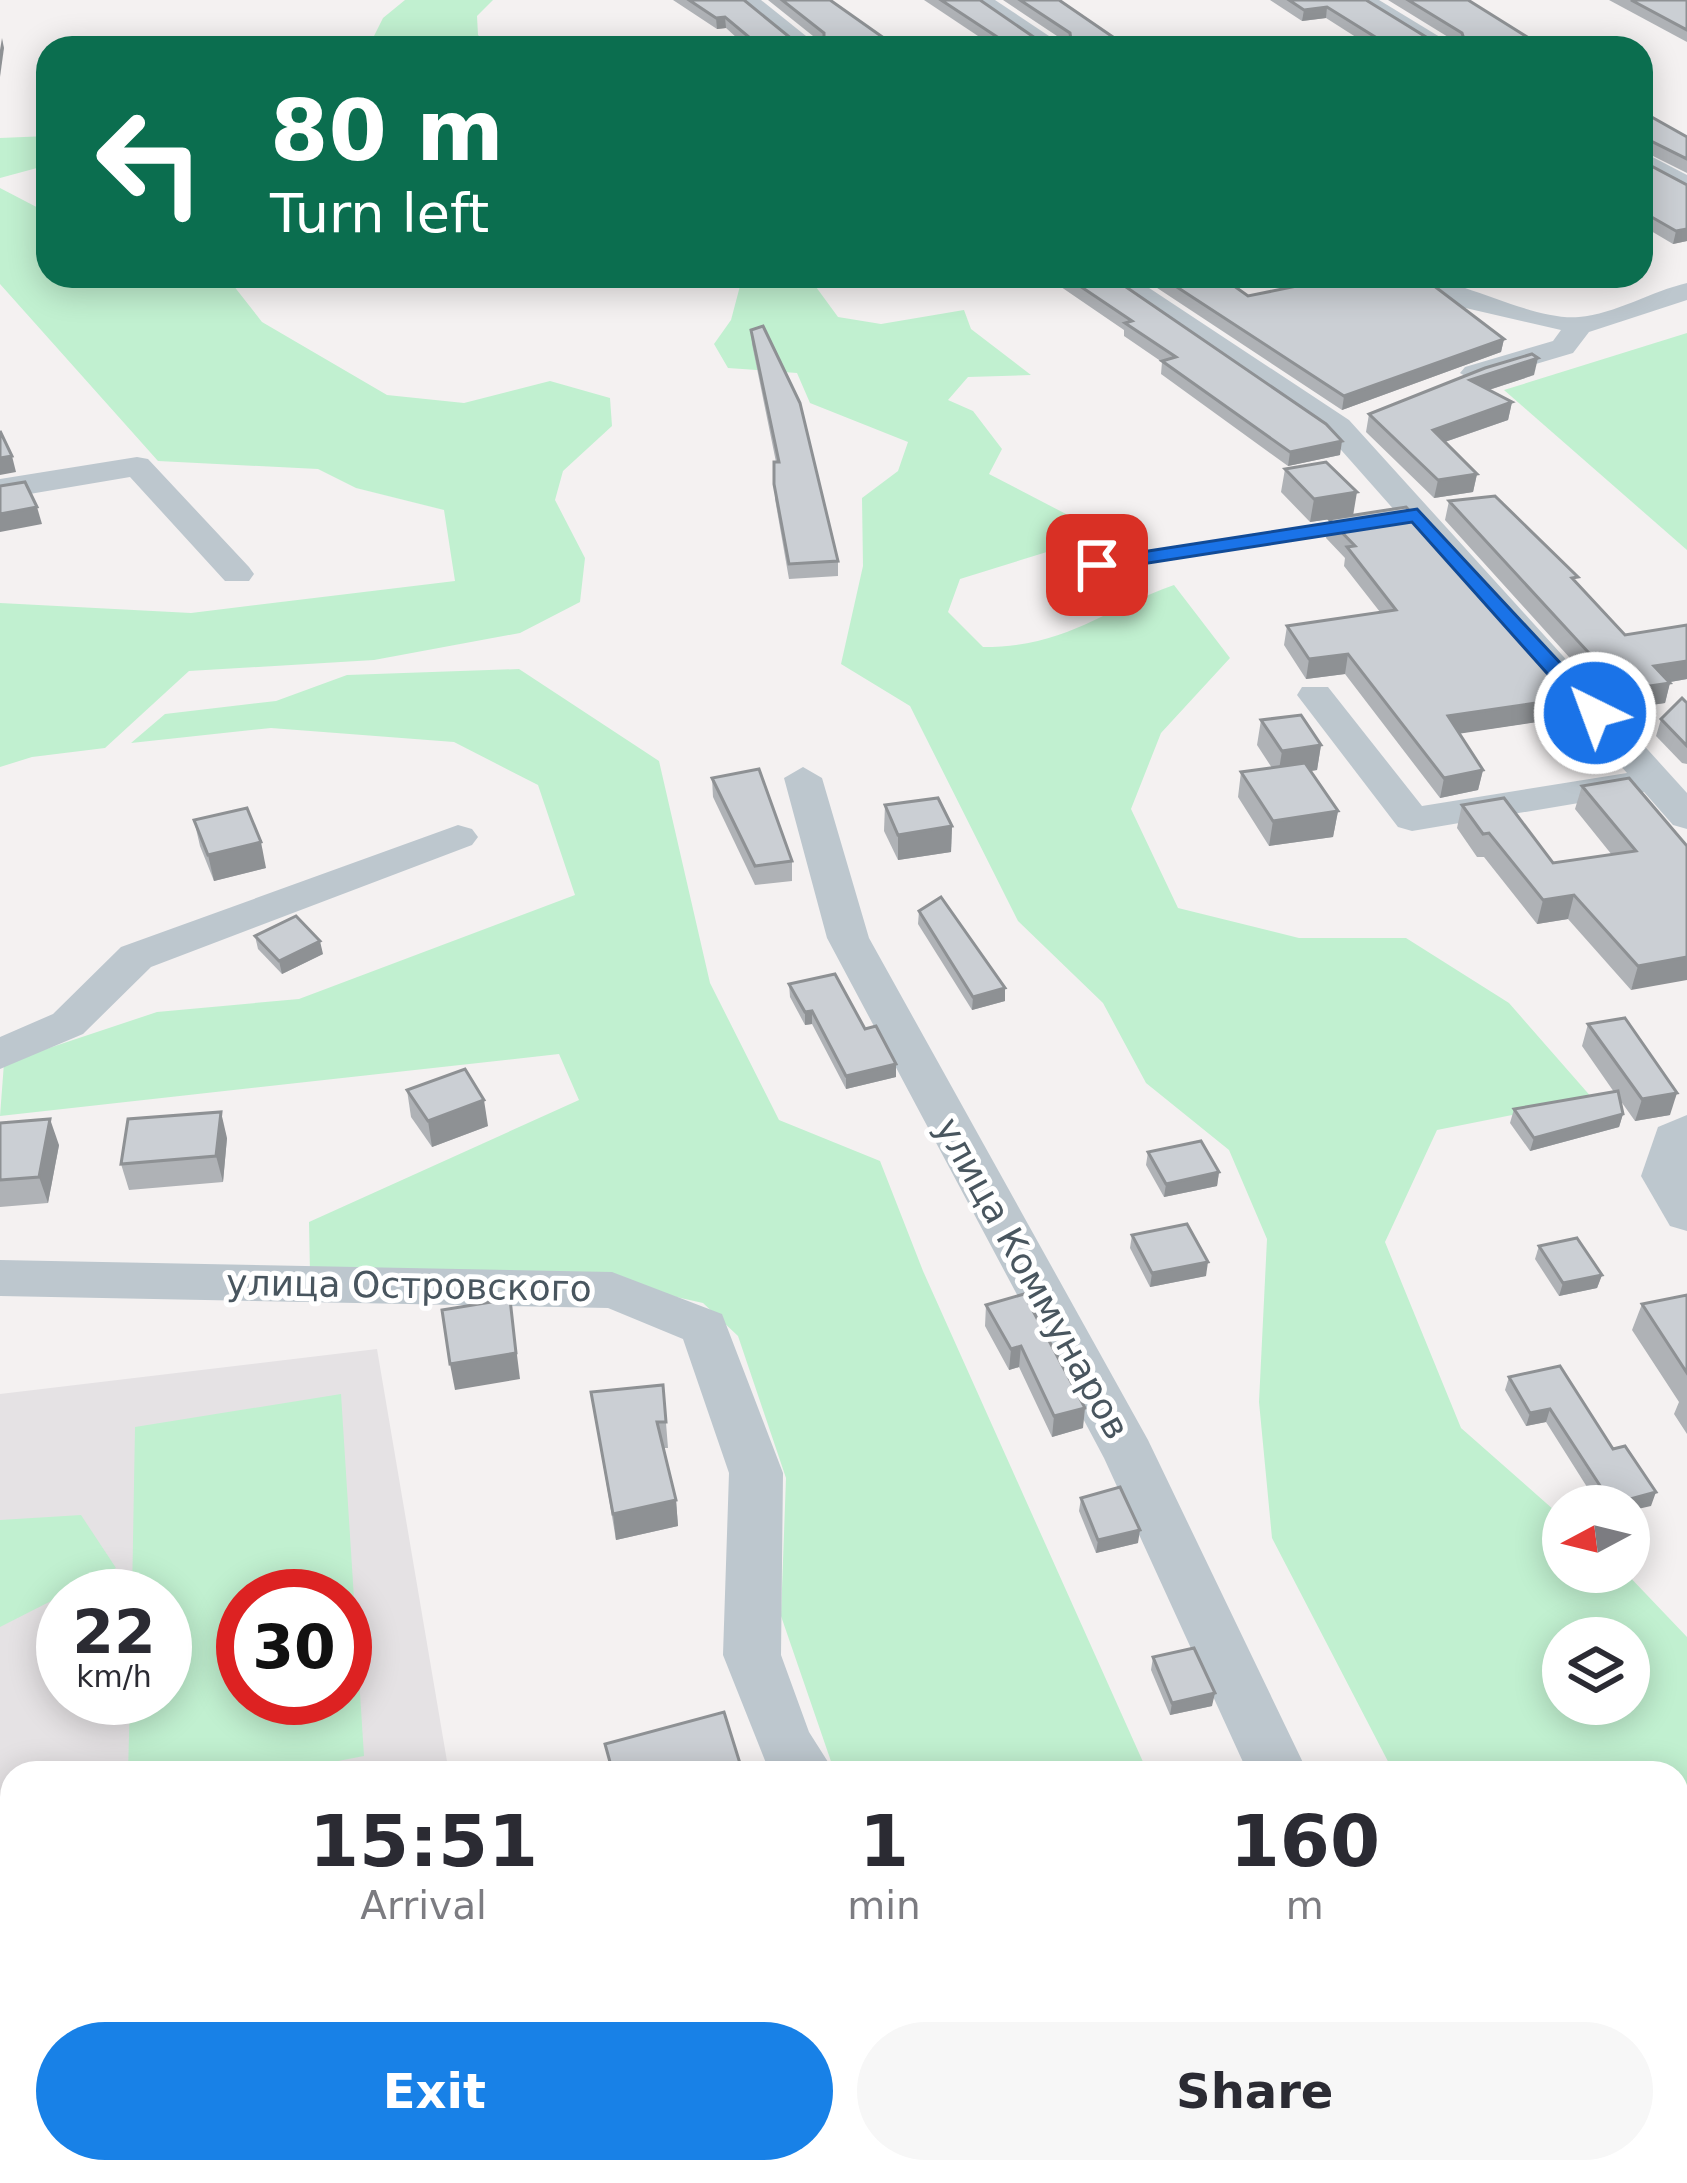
<!DOCTYPE html>
<html lang="en">
<head>
<meta charset="utf-8">
<style>
  :root { --surface:#fff; --page:#f7f7f7; --text:#2b2b33; --muted:#7c7c81; --accent:#1881e7 }
  body { margin:0; font-family:"DejaVu Sans",sans-serif; background:var(--page); color:var(--text); height:100vh; display:flex; flex-direction:column; font-size:45px; white-space:nowrap }
  * { box-sizing:border-box; margin:0 }
  p { font-size:39px; color:var(--muted) }
  .icon { flex:none; width:66px; height:66px; fill:none; stroke:currentColor; stroke-width:2; stroke-linecap:round; stroke-linejoin:round }
  .map { position:relative; flex:1; overflow:hidden }
  .drawer { position:absolute; left:0px; top:1761px; width:1689px; height:423px; display:flex; flex-direction:column; background:var(--surface); border-radius:36px 36px 0 0; box-shadow:0 6px 30px #0003 }
  .drawer>* { flex:none }
  .hud { position:absolute; left:36px; top:36px; width:1617px; height:252px; border-radius:36px; box-shadow:0 6px 30px #0003; background:#0b6e4f; color:#fff; overflow:hidden }
  .needle { width:78px; rotate:263deg }
  .tools { position:absolute; left:1542px; top:1485px; display:grid; gap:24px }
  .tools a { display:grid; place-items:center; width:108px; height:108px; border-radius:50%; background:var(--surface); box-shadow:0 6px 30px #0003; font-size:60px }
  .speed { position:absolute; left:36px; top:1569px; display:flex; gap:24px; font-size:60px; font-weight:700; text-align:center }
  .speed>* { display:grid; place-content:center; width:156px; height:156px; border-radius:50%; background:var(--surface); box-shadow:0 6px 30px #0003; line-height:1 }
  .speed small { font-size:30px; font-weight:400 }
  .speed .limit { border:18px solid #d22; background:#fff; color:#111 }
  .pin { position:absolute; display:grid; place-items:center; width:102px; height:102px; color:#fff; margin:-51px; border-radius:24px; box-shadow:0 6px 18px #0006 }
  .me { position:absolute; width:132px; margin:-66px; rotate:318deg; stroke-linejoin:round; filter:drop-shadow(0 0 9px #0008) }
  .turn { display:flex; align-items:center; gap:42px; height:252px; padding:0 36px; font-size:54px }
  .turn .icon { width:156px; height:156px; stroke-width:2.5 }
  .turn b { display:block; font-size:84px; line-height:102px }
  .eta { display:flex; justify-content:space-evenly; align-items:center; height:204px; text-align:center }
  .eta b { font-size:72px; font-weight:800; line-height:84px }
  .cta { display:flex; gap:24px; margin-top:auto; padding:24px 36px }
  .cta a { flex:1; height:138px; border-radius:72px; background:var(--accent); color:#fff; font-size:48px; font-weight:800; line-height:138px; text-align:center }
  .cta a+a { background:var(--page); color:var(--text) }
  .map>svg:first-child { display:block }
</style>
</head>
<body>
<div class="map">
<svg width="1687" height="2183" viewBox="0 0 1687 2183">
  <rect width="100%" height="100%" fill="#f4f1f1"/>
  <path fill="#e5e2e4" fill-rule="evenodd" d="M377,1349L449,1773H12V2172H511L513,2183H0V1394ZM63,1596H165V1698H63ZM243,1596H345V1698H243Z"/>
  <g fill="#c1f0d0" fill-rule="evenodd">
    <path d="M405,0H493L477,16L478,35L491,48H368L383,18Z"/>
    <path d="M48,136V165L0,178V138Z"/>
    <path d="M0,188L48,213V276H226L262,322L387,395L464,403L550,381L610,398L612,426L563,471L555,500L585,558L580,602L520,633L374,660L189,671L105,748L32,757L0,767V603L191,613L455,581L444,510L356,488L318,469L158,461L0,284Z"/>
    <path d="M734,276H808L838,317L881,324L964,310L971,329L1031,375L968,377L948,400L973,411L1002,449L989,474L1141,553L1050,551L960,579L948,612L983,647C1067,647 1100,611 1174,585L1230,658L1161,733L1131,809L1178,908L1299,938H1406L1509,1003L1593,1099L1437,1130L1385,1242L1461,1428L1563,1518V1572H1625L1687,1637V1918L1677,1920V1773H1394L1272,1538L1259,1402L1267,1239L1229,1150L1146,1083L1103,1003L1018,921L910,706L841,664L863,566L862,498L898,471L908,442L810,403L797,373L728,368L714,344L731,320L740,286ZM1563,1638H1629V1704H1563Z"/>
    <path d="M1687,333V550L1504,390Z"/>
    <path d="M519,669L659,761L710,983L779,1120L880,1161L923,1271L1148,1773H835L781,1616L786,1478L738,1336L703,1303L578,1275L310,1273L309,1222L579,1100L559,1054L0,1116L4,1063L157,1012L299,999L575,895L538,785L454,742L271,728L131,743L165,714L276,701L347,675Z"/>
    <path d="M341,1394L364,1756L276,1773H128L130,1698H165V1596H132L135,1427ZM345,1596V1698H243V1596Z"/>
    <path d="M81,1515L116,1568L0,1627V1520Z"/>
    <path d="M996,2172H1233L1239,2183H1000Z"/>
  </g>
  <g fill="none" stroke-linecap="round" stroke-linejoin="round">
    <path fill="#bdc7ce" fill-rule="evenodd" d="M1351,520L1359,525L1356,528L1059,576L1051,571L1059,566Z"/>
    <g fill="#bdc7ce" fill-rule="evenodd">
      <path d="M736,0H761L821,48H796Z"/>
      <path d="M969,0H995L1067,48H1040Z"/>
      <path d="M1352,0H1379L1458,48H1431Z"/>
      <path d="M1641,151L1687,175V194L1641,170Z"/>
      <path d="M1098,276H1131L1349,420L1687,793V829L1673,825L1644,792L1412,831L1398,827L1297,695L1302,687H1328L1422,806L1627,773L1327,434Z"/>
      <path d="M1407,276C1458,276 1530,321 1579,317C1615,314 1652,291 1687,283V300L1589,332L1573,353L1475,382L1460,373L1465,367L1553,341L1561,330L1444,303Z"/>
      <path d="M137,457L148,459L249,567L254,574L249,581H225L130,477L0,499V479Z"/>
      <path d="M803,767L822,778L869,938L1148,1440L1308,1773H1248L1104,1458L827,938L784,778Z"/>
      <path d="M458,825L472,829L478,837L472,845L151,967L83,1034L0,1069V1037L53,1014L121,947Z"/>
      <path d="M1687,1115V1231L1670,1226L1641,1176L1658,1127Z"/>
      <path d="M0,1260L612,1272L722,1314L783,1473L781,1655L809,1732L835,1773H770L723,1655L729,1473L683,1339L608,1308L0,1296Z"/>
      <path d="M940,2172H1008L1012,2183H944Z"/>
      <path d="M1432,2172H1501L1505,2183H1437Z"/>
      <path d="M1546,2172H1615L1619,2183H1551Z"/>
    </g>
  </g>
  <g fill="#afb2b6">
    <path d="M673,0H744L793,40H818L768,0H830L898,48H748L726,28L717,29Z"/>
    <path d="M924,0H980L1038,40H1063L1003,0H1059L1129,48H996Z"/>
    <path d="M1270,0H1366L1431,40H1453L1388,0H1468L1545,48H1373L1326,18L1302,21Z"/>
    <path d="M1609,0H1687V42Z"/>
    <path d="M1641,111L1687,137V173L1641,150L1642,161L1687,185V241L1673,244L1641,225Z"/>
    <path d="M1045,276H1110L1340,455L1288,466L1161,374L1162,362L1124,336V330Z"/>
    <path d="M1139,276H1220L1248,296L1504,339L1501,352L1342,410Z"/>
    <path d="M1437,276H1507L1505,282L1478,288Z"/>
    <path d="M751,330L838,561V576L789,579L775,499L774,462H776L752,344Z"/>
    <path d="M1534,375L1489,390L1512,402L1508,420L1445,442L1477,474L1473,492L1434,498L1366,432L1369,414Z"/>
    <path d="M1285,469L1353,515L1571,717L1460,733L1483,770L1478,790L1440,798L1345,674L1306,679L1284,645L1287,626L1380,612L1344,566L1345,558L1326,538L1329,519L1310,522L1281,492Z"/>
    <path d="M1449,501L1576,583L1625,635L1687,625V679L1670,682L1665,703L1617,710L1445,520Z"/>
    <path d="M1687,703V764L1682,763L1656,736L1661,719Z"/>
    <path d="M1261,720L1321,745L1317,770L1310,771L1338,811L1333,837L1269,846L1238,797L1241,772L1272,768L1257,745Z"/>
    <path d="M712,778L792,861V881L755,885L713,797Z"/>
    <path d="M1582,786L1687,846L1631,990L1568,919L1537,924L1484,857H1477L1457,828L1462,805L1553,863L1612,855L1575,809Z"/>
    <path d="M885,805L952,826L951,852L898,860L884,831Z"/>
    <path d="M194,820L266,868L214,881L200,846Z"/>
    <path d="M919,911L1005,988V1001L972,1010L918,924Z"/>
    <path d="M255,936L323,954L282,974L258,949Z"/>
    <path d="M789,984L865,1029L896,1077L846,1089L812,1024L805,1025L790,997Z"/>
    <path d="M1588,1024L1670,1115L1635,1121L1620,1100L1623,1114L1619,1127L1530,1151L1510,1123L1514,1109L1614,1092L1582,1046Z"/>
    <path d="M407,1090L488,1126L432,1147L411,1117Z"/>
    <path d="M0,1123L59,1145L48,1203L0,1207Z"/>
    <path d="M227,1138L223,1182L129,1190L121,1164Z"/>
    <path d="M1148,1152L1219,1172L1217,1186L1164,1197L1146,1165Z"/>
    <path d="M1132,1235L1206,1276L1150,1287L1130,1248Z"/>
    <path d="M1539,1246L1602,1275L1597,1288L1559,1296L1535,1259Z"/>
    <path d="M1024,1294L1083,1428L1052,1437L1019,1367L1009,1370L985,1326L986,1305Z"/>
    <path d="M1687,1295V1434L1674,1414L1679,1402L1632,1330L1642,1304Z"/>
    <path d="M1509,1377L1613,1449L1651,1506H1599L1546,1422L1526,1426L1505,1390Z"/>
    <path d="M663,1385L668,1448H663L676,1500L678,1526L616,1540L591,1392Z"/>
    <path d="M1081,1498L1138,1543L1096,1553L1079,1511Z"/>
    <path d="M1153,1657L1212,1706L1170,1715L1151,1670Z"/>
  </g>
  <g fill="#8e9194">
    <path d="M1327,7L1326,18L1302,21L1304,10Z"/>
    <path d="M725,17L726,28L717,29L716,18Z"/>
    <path d="M2,38L4,48L0,77V50Z"/>
    <path d="M1687,229V241L1673,244L1676,231Z"/>
    <path d="M1481,276H1507L1505,282L1478,288Z"/>
    <path d="M1504,339L1501,352L1342,410L1344,396Z"/>
    <path d="M1538,358L1534,375L1467,397L1470,380Z"/>
    <path d="M1512,402L1508,420L1430,447L1433,430Z"/>
    <path d="M1342,441L1340,455L1288,466L1290,452Z"/>
    <path d="M12,456L16,472L0,475V458Z"/>
    <path d="M1477,474L1473,492L1434,498L1438,480Z"/>
    <path d="M1357,492L1353,516L1310,522L1314,499Z"/>
    <path d="M37,507L42,524L0,532V514Z"/>
    <path d="M1348,654L1345,674L1306,679L1309,659Z"/>
    <path d="M1687,661V679L1648,686L1654,666Z"/>
    <path d="M1670,683L1665,703L1617,710L1623,690Z"/>
    <path d="M1576,697L1571,717L1444,736L1448,716Z"/>
    <path d="M1321,745L1317,770L1278,776L1282,751Z"/>
    <path d="M1483,770L1478,790L1440,798L1444,778Z"/>
    <path d="M1338,811L1333,837L1269,846L1273,821Z"/>
    <path d="M952,826L951,852L898,860V835Z"/>
    <path d="M261,842L266,868L214,881L208,855Z"/>
    <path d="M1574,895L1568,919L1537,924L1543,900Z"/>
    <path d="M320,941L323,954L282,974L279,961Z"/>
    <path d="M1687,957V980L1631,990L1638,966Z"/>
    <path d="M1005,988V1001L972,1010L973,997Z"/>
    <path d="M812,1011V1024L805,1025V1012Z"/>
    <path d="M896,1064V1077L846,1089V1076Z"/>
    <path d="M1677,1093L1670,1115L1635,1121L1642,1099Z"/>
    <path d="M484,1100L488,1126L432,1147L428,1121Z"/>
    <path d="M221,1112L227,1138L223,1182L216,1156Z"/>
    <path d="M1623,1114L1619,1127L1530,1151L1534,1138Z"/>
    <path d="M50,1119L59,1145L48,1203L39,1177Z"/>
    <path d="M1219,1172L1217,1186L1164,1197L1166,1184Z"/>
    <path d="M1208,1262L1206,1276L1150,1287L1152,1273Z"/>
    <path d="M1602,1275L1597,1288L1559,1296L1563,1283Z"/>
    <path d="M510,1299L520,1379L455,1390L450,1364Z"/>
    <path d="M1021,1346L1019,1367L1009,1370L1011,1349Z"/>
    <path d="M1085,1408L1083,1428L1052,1437L1054,1416Z"/>
    <path d="M1550,1409L1546,1422L1526,1426L1530,1413Z"/>
    <path d="M1656,1492L1651,1506L1629,1511V1506H1611Z"/>
    <path d="M676,1500L678,1526L616,1540L613,1514Z"/>
    <path d="M1140,1530L1138,1543L1096,1553L1098,1540Z"/>
    <path d="M1215,1693L1212,1706L1170,1715L1172,1703Z"/>
    <path d="M488,2172H493L495,2183H489Z"/>
  </g>
  <g fill="#cbcfd4" stroke="#8e9194" stroke-width="3">
    <path d="M689,0H744L793,40H824V33L782,0H830L898,48H762L725,17L716,18Z"/>
    <path d="M941,0H980L1038,40H1071L1070,33L1020,0H1059L1129,48H1014Z"/>
    <path d="M1289,0H1366L1431,40L1464,39L1462,33L1408,0H1468L1545,48H1393L1327,7L1304,10Z"/>
    <path d="M1631,0H1687V30Z"/>
    <path d="M1641,111L1687,137V159L1641,136Z"/>
    <path d="M1641,145L1642,161L1687,185V229L1676,231L1641,211Z"/>
    <path d="M1065,276H1110L1326,424L1342,441L1290,452L1162,361L1176,357L1125,323L1132,321Z"/>
    <path d="M1160,276H1220L1248,296L1346,276H1421L1504,339L1344,396Z"/>
    <path d="M763,326L800,403L838,561L789,564L774,484V462H779L751,330Z"/>
    <path d="M1532,354L1538,358L1470,380L1512,402L1433,430L1477,474L1438,480L1369,414L1485,368Z"/>
    <path d="M0,431L12,456L0,458Z"/>
    <path d="M1326,462L1357,492L1314,499L1285,469Z"/>
    <path d="M25,482L37,507L0,514V486Z"/>
    <path d="M1495,496L1578,577L1572,578L1625,635L1687,625V661L1654,666L1670,683L1623,690L1449,501Z"/>
    <path d="M1406,507L1576,697L1448,716L1483,770L1444,778L1348,654L1309,659L1287,626L1396,610L1347,547L1355,546L1329,519Z"/>
    <path d="M1682,698L1687,703V746L1661,719Z"/>
    <path d="M1301,715L1321,745L1282,751L1261,720Z"/>
    <path d="M1305,763L1338,811L1273,821L1241,772Z"/>
    <path d="M759,769L792,861L755,866L712,778Z"/>
    <path d="M1629,778L1687,846V957L1638,966L1574,895L1543,900L1489,833L1483,834L1462,805L1504,798L1553,863L1636,851L1582,786Z"/>
    <path d="M938,798L952,826L898,835L885,805Z"/>
    <path d="M247,808L261,842L208,855L194,820Z"/>
    <path d="M941,897L1005,988L973,997L919,911Z"/>
    <path d="M296,916L320,941L279,961L255,936Z"/>
    <path d="M835,974L865,1029L876,1026L896,1064L846,1076L812,1011L805,1012L789,984Z"/>
    <path d="M1625,1018L1677,1093L1642,1099L1588,1024Z"/>
    <path d="M465,1069L484,1100L428,1121L407,1090Z"/>
    <path d="M1618,1091L1623,1114L1534,1138L1514,1109Z"/>
    <path d="M221,1112L216,1156L121,1164L128,1119Z"/>
    <path d="M50,1119L39,1177L0,1180V1123Z"/>
    <path d="M1201,1141L1219,1172L1166,1184L1148,1152Z"/>
    <path d="M1187,1224L1208,1262L1152,1273L1132,1235Z"/>
    <path d="M1577,1238L1602,1275L1563,1283L1539,1246Z"/>
    <path d="M1024,1294L1085,1408L1054,1416L1021,1346L1011,1349L986,1305Z"/>
    <path d="M1687,1295V1373L1642,1304Z"/>
    <path d="M510,1299L516,1353L450,1364L442,1310Z"/>
    <path d="M1560,1366L1613,1449L1625,1446L1656,1492L1612,1504L1550,1409L1530,1413L1509,1377Z"/>
    <path d="M663,1385L666,1422H657L676,1500L613,1514L591,1392Z"/>
    <path d="M1120,1487L1140,1530L1098,1540L1081,1498Z"/>
    <path d="M1194,1648L1215,1693L1172,1703L1153,1657Z"/>
    <path d="M724,1712L743,1773H613L605,1744Z"/>
    <path d="M12,2132V2172H488L489,2183H0V2134Z"/>
    <path d="M765,2172H882L884,2183H767Z"/>
  </g>
  <path fill="#1a73e8" stroke="#114b97" stroke-width="3" d="M1417,509L1603,709V718H1587L1412,522L1097,571L1087,565L1097,559Z"/>
  <g text-anchor="middle" stroke-width="10" stroke-linejoin="round" paint-order="stroke">
    <g font-size="36" fill="#49565f" stroke="#fff">
      <text transform="translate(1033 1278) rotate(61)" y="13">улица Коммунаров</text>
      <text transform="translate(409 1285) rotate(1)" y="13">улица Островского</text>
    </g>
  </g>
</svg>
<div class="tools">
<a><svg class="needle" viewBox="-14 -14 28 28"><path d="M0-13l5 13h-10z" fill="#e53935"/><path d="M0 13l5-13h-10z" fill="#7c7c81"/></svg></a>
<a><svg class="icon" aria-label="layers" viewBox="0 0 24 24"><path d="M12 4l9 5-9 5-9-5zM3 14l9 5 9-5"/></svg></a>
</div>
<div class="speed"><div>22<small>km/h</small></div><div class="limit">30</div></div>
<div class="pin" style="left:1097px;top:565px;background:#d93025"><svg class="icon" aria-label="arrive" viewBox="0 0 24 24"><path d="M6 21V4h12l-3 4 3 4H6"/></svg></div>
<svg class="me" style="left:1595px;top:713px" viewBox="-20 -20 40 40"><circle r="17" fill="#1a73e8" stroke="#fff" stroke-width="3"/><path d="M0-11L8 9 0 5-8 9z" fill="#fff"/></svg>
<div class="hud">
<div class="turn"><svg class="icon" aria-label="left" viewBox="0 0 24 24"><path d="M17 20v-9H6M10 6l-5 5 5 5"/></svg><div><b>80 m</b>Turn left</div></div>
</div>
<section class="drawer">
<div class="eta">
<div><b>15:51</b><p>Arrival</p></div>
<div><b>1</b><p>min</p></div>
<div><b>160</b><p>m</p></div>
</div>
<div class="cta"><a>Exit</a><a>Share</a></div>
</section>
</div>
</body>
</html>
